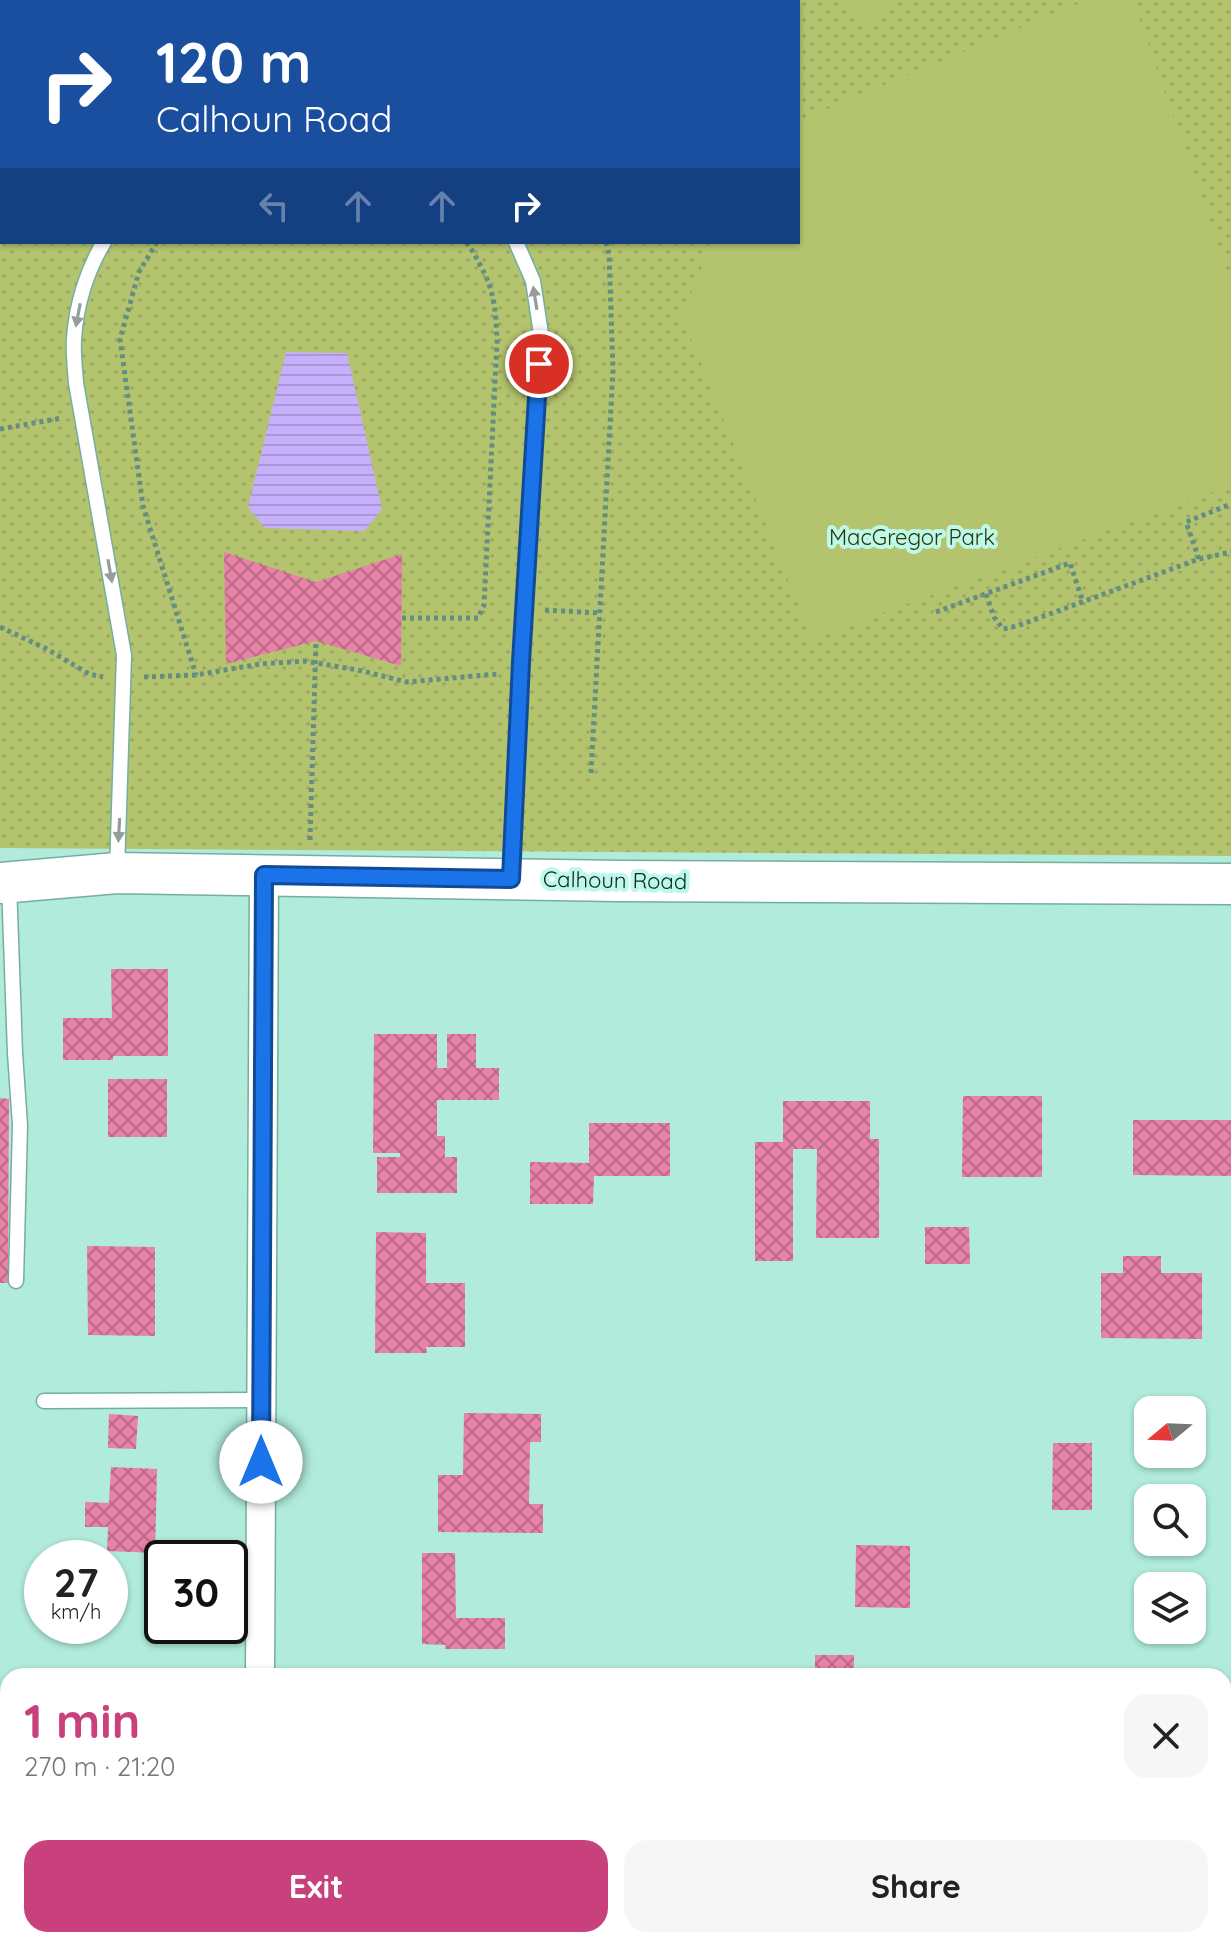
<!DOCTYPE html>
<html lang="en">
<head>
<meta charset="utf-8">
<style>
  :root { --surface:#fff; --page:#f6f6f6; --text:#222; --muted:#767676; --accent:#c9417c }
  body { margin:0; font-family:Quicksand,sans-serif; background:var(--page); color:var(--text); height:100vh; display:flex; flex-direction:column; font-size:30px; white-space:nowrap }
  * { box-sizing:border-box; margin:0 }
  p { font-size:26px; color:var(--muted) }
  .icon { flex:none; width:44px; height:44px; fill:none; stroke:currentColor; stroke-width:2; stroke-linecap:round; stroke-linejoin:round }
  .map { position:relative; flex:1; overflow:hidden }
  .drawer { position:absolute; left:0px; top:1668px; width:1232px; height:280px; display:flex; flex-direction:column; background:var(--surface); border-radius:24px 24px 0 0; box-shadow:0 2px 6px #0004 }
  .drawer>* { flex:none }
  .hud { position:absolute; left:0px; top:0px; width:800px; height:244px; box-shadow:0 2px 6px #0004; background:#1a4fa0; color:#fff; overflow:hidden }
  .needle { width:52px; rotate:251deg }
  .tools { position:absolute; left:1134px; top:1396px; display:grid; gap:16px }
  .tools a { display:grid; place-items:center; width:72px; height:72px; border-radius:16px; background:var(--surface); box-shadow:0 2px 6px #0004; font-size:40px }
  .speed { position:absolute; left:24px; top:1540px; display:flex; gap:16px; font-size:40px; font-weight:700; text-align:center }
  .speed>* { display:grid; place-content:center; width:104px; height:104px; border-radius:50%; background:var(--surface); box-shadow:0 2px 6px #0004; line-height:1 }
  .speed small { font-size:20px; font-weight:400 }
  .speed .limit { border:4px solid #111; border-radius:12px; background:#fff; color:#111 }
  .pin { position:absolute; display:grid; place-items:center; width:68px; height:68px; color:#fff; margin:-34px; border:4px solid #fff; border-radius:50%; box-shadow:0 2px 8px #0007 }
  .me { position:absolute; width:88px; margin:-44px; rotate:0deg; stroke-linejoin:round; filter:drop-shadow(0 0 6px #0008) }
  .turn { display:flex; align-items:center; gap:28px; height:168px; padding:0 24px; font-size:36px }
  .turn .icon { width:104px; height:104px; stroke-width:2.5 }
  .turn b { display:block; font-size:56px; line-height:68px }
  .lanes { display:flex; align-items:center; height:76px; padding:0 24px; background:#0003; justify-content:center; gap:40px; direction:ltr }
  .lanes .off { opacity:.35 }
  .round { display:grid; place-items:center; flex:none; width:84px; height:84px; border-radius:24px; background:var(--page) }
  .head { display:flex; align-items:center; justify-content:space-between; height:136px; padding:0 24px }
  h1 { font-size:48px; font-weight:700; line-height:60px; color:var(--accent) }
  .button { display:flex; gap:16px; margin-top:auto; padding:16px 24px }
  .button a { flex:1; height:92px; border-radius:24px; background:var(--accent); color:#fff; font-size:32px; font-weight:700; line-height:92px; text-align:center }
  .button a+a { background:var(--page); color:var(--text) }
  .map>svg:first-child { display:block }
</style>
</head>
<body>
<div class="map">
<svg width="1231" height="1948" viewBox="0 0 1231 1948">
  <defs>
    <pattern id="grass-dots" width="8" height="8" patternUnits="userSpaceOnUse" patternTransform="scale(2)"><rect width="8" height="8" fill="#b4c46e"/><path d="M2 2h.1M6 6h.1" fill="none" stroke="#9aa85f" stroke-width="1.8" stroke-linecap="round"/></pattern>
    <pattern id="water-rules" width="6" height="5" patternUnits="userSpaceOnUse" patternTransform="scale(2)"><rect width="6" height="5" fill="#c7b0fb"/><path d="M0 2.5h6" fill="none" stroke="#aa97d7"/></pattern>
    <pattern id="building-cross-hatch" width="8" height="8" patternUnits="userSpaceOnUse" patternTransform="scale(2)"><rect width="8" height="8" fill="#e982a7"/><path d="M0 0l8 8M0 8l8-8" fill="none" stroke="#bb6a88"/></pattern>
  </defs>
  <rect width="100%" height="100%" fill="#b0ebdc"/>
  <path fill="url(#grass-dots)" fill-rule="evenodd" d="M0,0H1231V856L0,848ZM2,2H798V242H2Z"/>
  <g fill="#b4c46e">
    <path d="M841,0H897L866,28Z"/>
    <path d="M1087,0H1133L1231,284V482L1213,492L812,639L682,316L712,242H798V121Z"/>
  </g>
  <path fill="url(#water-rules)" d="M286,352L347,353L382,509L364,531L265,528L248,507Z"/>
  <g fill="url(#building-cross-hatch)">
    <path d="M224,552L316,582L402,554L401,666L316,641L226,664Z"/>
    <path d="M111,969H168V1056H113V1060H63V1018H112Z"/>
    <path d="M374,1034H437V1068H447V1034H476V1068H499V1100H437V1136H445V1157H457V1193H377V1157H400V1153H373Z"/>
    <rect x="108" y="1079" width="59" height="58"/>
    <path d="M963,1096H1042V1177H962Z"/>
    <path d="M0,1098L9,1099L8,1283H0Z"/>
    <path d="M783,1101H870V1139H879V1238H816L817,1149H793V1261H755V1142H783Z"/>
    <path d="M1133,1120H1231V1176L1133,1175Z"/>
    <path d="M589,1123H670V1176H594L593,1204H530V1162L589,1163Z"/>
    <path d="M925,1227H969L970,1264H925Z"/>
    <path d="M376,1232L426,1233V1283H465V1347H426L427,1353H375Z"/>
    <path d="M87,1246L155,1247V1336L88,1335Z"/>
    <path d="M1123,1256H1161V1273H1202V1339L1101,1338V1273H1123Z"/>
    <path d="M464,1413L541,1414V1442H530L529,1504H543V1533L438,1532V1475H463Z"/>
    <path d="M109,1414L138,1416L136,1449L108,1448Z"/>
    <path d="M1053,1443H1092V1510H1052Z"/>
    <path d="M111,1467L157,1469L155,1553L107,1551L108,1527H85V1502L109,1503Z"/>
    <path d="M856,1545L910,1546V1608L855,1607Z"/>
    <path d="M422,1553H455L456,1618H505V1649H445L446,1645L422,1644Z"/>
    <rect x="815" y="1655" width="39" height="21"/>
    <rect x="939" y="1669" width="48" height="7"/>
    <rect x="1031" y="1671" width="43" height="5"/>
    <path d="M105,1672L155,1673V1676H105Z"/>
    <rect x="1224" y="1718" width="7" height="90"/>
    <path d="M190,1940H217L223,1948H180Z"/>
    <rect x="573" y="1940" width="135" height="4"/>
  </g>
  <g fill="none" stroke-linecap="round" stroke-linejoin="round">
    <defs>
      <g id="lane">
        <path d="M104,242C87,270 76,305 74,339C73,353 75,369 76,383L124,655L117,871"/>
        <path d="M511,878L521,662L541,334L533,281L516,242"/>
        <path d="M9,883L15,1053L20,1125L16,1281"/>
        <path d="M44,1401L262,1400"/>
      </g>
      <g id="street">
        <path d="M260,1676L264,875"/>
        <path d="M384,1940L396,1948"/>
      </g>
      <path id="secondary" d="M0,883L117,873L619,881L1231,884"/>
    </defs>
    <use href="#lane" stroke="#75aea0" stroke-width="17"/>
    <use href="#street" stroke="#75aea0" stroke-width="31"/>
    <use href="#secondary" stroke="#75aea0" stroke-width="43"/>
    <g stroke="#638e83" stroke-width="5" stroke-dasharray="4 4" stroke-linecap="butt">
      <path d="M220,0L221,2"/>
      <path d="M0,138H2"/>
      <path d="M157,242L139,272L120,339L143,506L196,675"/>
      <path d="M0,429L62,418"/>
      <path d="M1199,559L1186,522L1231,504"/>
      <path d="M986,594L994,617L1003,629L1017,626L1199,559L1231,552"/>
      <path d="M545,610L600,613"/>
      <path d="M936,612L1070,563L1083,602"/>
      <path d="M402,618H478L484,605L497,342C496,311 495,292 480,265C476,257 472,249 466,242"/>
      <path d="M0,627L47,649L89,674L103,677"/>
      <path d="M144,677L196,675L260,664L305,661L358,670L407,682L498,674"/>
      <path d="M591,773L613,370L609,254L606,242"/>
      <path d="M310,840L316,641"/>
    </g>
    <use href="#lane" stroke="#fff" stroke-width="14"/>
    <use href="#street" stroke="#fff" stroke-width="28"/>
    <use href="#secondary" stroke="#fff" stroke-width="40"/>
  </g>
  <defs><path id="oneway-solid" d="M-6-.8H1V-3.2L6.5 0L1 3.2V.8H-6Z" transform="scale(2)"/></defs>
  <g fill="#939e9b">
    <use href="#oneway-solid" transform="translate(535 298) rotate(-99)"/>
    <use href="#oneway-solid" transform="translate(78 315) rotate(101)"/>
    <use href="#oneway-solid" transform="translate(110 571) rotate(80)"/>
    <use href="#oneway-solid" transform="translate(119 830) rotate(93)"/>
  </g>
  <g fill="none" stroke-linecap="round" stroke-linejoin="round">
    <defs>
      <path id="route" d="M261,1462L264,875L511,879L521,662L539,364"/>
    </defs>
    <use href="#route" stroke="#114b97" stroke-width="20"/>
    <use href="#route" stroke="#1a73e8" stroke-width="14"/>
  </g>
  <g text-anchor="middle" stroke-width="8" stroke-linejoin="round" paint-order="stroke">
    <g font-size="22" fill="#2e3507" stroke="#bdf9ea">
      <text x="912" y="545">MacGregor Park</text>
    </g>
    <g font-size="22" fill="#0f2721" stroke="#bdf9ea">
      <text transform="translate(615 880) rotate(1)" y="8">Calhoun Road</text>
    </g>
  </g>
</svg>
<div class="tools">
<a><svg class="needle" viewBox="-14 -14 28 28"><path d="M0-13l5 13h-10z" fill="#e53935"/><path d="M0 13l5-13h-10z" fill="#767676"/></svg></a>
<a><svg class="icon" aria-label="search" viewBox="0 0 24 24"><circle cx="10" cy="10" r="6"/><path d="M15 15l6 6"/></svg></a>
<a><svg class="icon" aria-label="layers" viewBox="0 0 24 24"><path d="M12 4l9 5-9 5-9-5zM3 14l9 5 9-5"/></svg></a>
</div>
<div class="speed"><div>27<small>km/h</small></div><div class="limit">30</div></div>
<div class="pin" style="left:539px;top:364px;background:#d93025"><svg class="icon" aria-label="arrive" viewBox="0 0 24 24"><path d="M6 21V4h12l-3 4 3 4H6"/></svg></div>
<svg class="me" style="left:261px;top:1462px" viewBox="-20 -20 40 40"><circle r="19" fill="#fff"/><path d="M0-13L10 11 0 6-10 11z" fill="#1a73e8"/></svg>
<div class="hud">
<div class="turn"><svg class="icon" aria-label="right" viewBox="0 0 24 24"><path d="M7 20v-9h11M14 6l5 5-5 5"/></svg><div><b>120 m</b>Calhoun Road</div></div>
<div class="lanes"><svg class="icon off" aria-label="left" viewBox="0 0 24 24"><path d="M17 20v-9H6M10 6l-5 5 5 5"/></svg><svg class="icon off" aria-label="ahead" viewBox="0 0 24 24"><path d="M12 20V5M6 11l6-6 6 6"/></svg><svg class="icon off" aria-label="ahead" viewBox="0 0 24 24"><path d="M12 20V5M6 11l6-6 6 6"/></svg><svg class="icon" aria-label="right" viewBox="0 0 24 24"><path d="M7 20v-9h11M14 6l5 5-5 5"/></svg></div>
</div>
<section class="drawer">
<div class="head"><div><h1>1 min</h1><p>270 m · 21:20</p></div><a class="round"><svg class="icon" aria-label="close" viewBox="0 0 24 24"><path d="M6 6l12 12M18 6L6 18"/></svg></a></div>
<div class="button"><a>Exit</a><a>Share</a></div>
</section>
</div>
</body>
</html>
